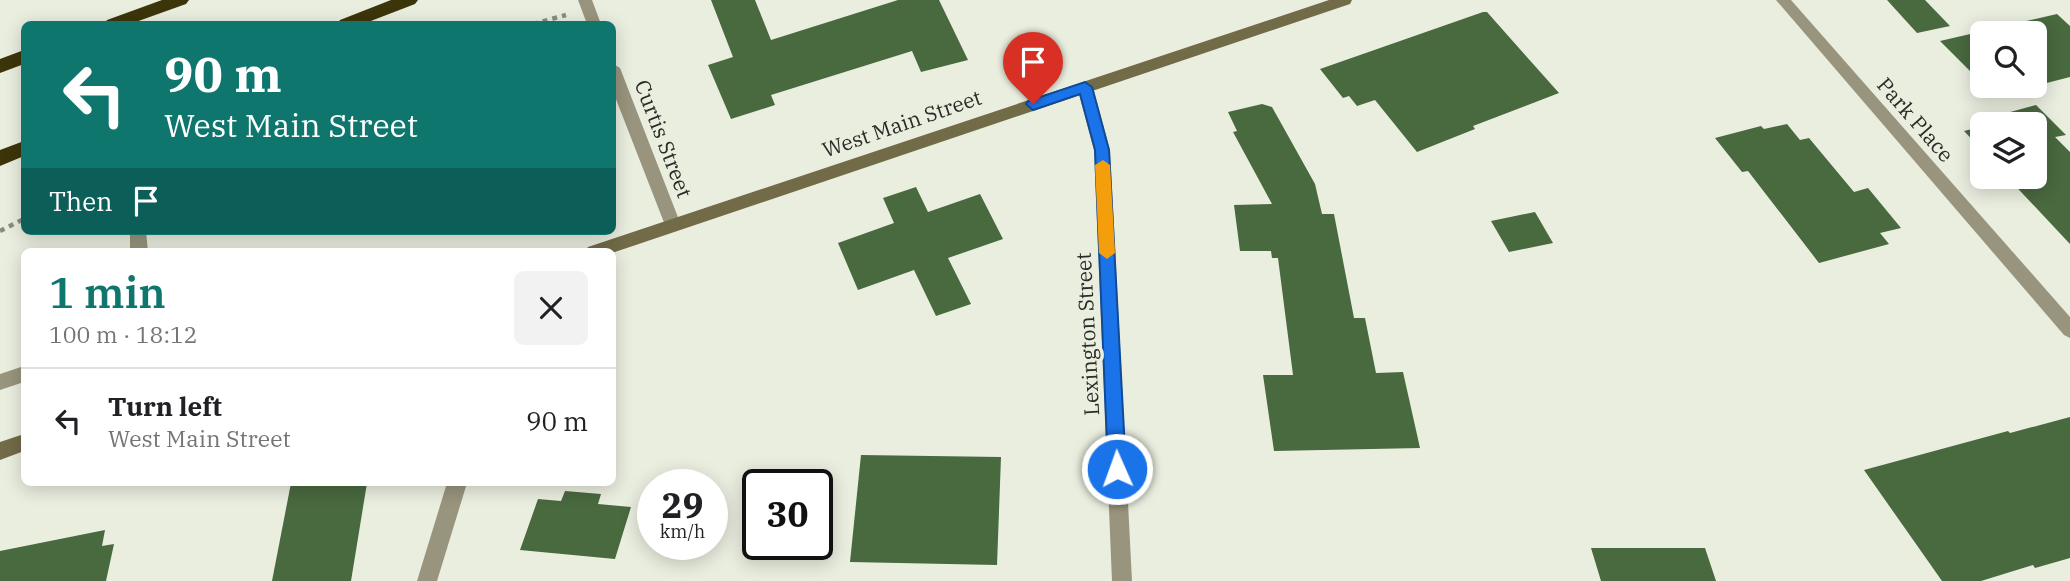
<!DOCTYPE html>
<html lang="en">
<head>
<meta charset="utf-8">
<style>
  :root { --surface:#fff; --page:#f2f2f2; --text:#202124; --muted:#757577; --line:#e0e0e0; --accent:#0f766e }
  body { margin:0; font-family:"IBM Plex Serif",serif; background:var(--page); color:var(--text); height:100vh; display:flex; flex-direction:column; font-size:26px; white-space:nowrap }
  * { box-sizing:border-box; margin:0 }
  p { font-size:23px; color:var(--muted) }
  .icon { flex:none; width:38px; height:38px; fill:none; stroke:currentColor; stroke-width:2; stroke-linecap:round; stroke-linejoin:round }
  .map { position:relative; flex:1; overflow:hidden }
  .drawer { position:absolute; left:21px; top:248px; width:595px; height:238px; display:flex; flex-direction:column; background:var(--surface); border-radius:10px; box-shadow:0 4px 18px #0003 }
  .drawer>* { flex:none }
  .hud { position:absolute; left:21px; top:21px; width:595px; height:214px; border-radius:10px; box-shadow:0 4px 18px #0003; background:#0f766e; color:#fff; overflow:hidden }
  .buttons { position:absolute; left:1970px; top:21px; display:grid; gap:14px }
  .buttons a { display:grid; place-items:center; width:77px; height:77px; border-radius:10px; background:var(--surface); box-shadow:0 4px 18px #0003; font-size:35px }
  .speed { position:absolute; left:637px; top:469px; display:flex; gap:14px; font-size:35px; font-weight:700; text-align:center }
  .speed>* { display:grid; place-content:center; width:91px; height:91px; border-radius:50%; background:var(--surface); box-shadow:0 4px 18px #0003; line-height:1 }
  .speed small { font-size:18px; font-weight:400 }
  .speed .limit { border:4px solid #111; border-radius:10px; background:#fff; color:#111 }
  .pin { position:absolute; display:grid; place-items:center; width:60px; height:60px; color:#fff; margin:-72px -30px; border-radius:50% 50% 50% 0; rotate:-45deg; box-shadow:0 0 7px #0007 }
  .pin .icon { rotate:45deg }
  .me { position:absolute; width:77px; margin:-38px; rotate:358deg; stroke-linejoin:round; filter:drop-shadow(0 0 5px #0008) }
  .turn { display:flex; align-items:center; gap:24px; height:147px; padding:0 28px; font-size:32px }
  .turn .icon { width:91px; height:91px; stroke-width:2.5 }
  .turn b { display:block; font-size:49px; line-height:60px }
  .then { display:flex; align-items:center; height:66px; padding:0 28px; background:#0003; gap:14px; font-size:26px }
  .round { display:grid; place-items:center; flex:none; width:74px; height:74px; border-radius:10px; background:var(--page) }
  .summary { display:flex; align-items:center; justify-content:space-between; height:119px; padding:0 28px }
  h1 { font-size:42px; font-weight:600; line-height:52px; color:var(--accent) }
  ul { padding:0; list-style:none }
  li { display:flex; align-items:center; gap:21px; height:105px; padding:0 28px; border-top:2px solid var(--line) }
  li div { flex:1 }
  li b { display:block; font-size:26px }
  li em { font-style:normal }
  .map>svg:first-child { display:block }
</style>
</head>
<body>
<div class="map">
<svg width="2070" height="581" viewBox="0 0 2070 581">
  <rect width="100%" height="100%" fill="#eaeedf"/>
  <g fill="#49693f">
    <path d="M711,0H755L771,40L898,0H939L968,60L921,72L912,51L771,95L775,105L731,119L708,65L733,57Z"/>
    <path d="M1887,0H1925L1950,26L1917,33Z"/>
    <path d="M1483,12H1487L1559,93L1473,126L1475,129L1417,152L1375,100L1357,106L1349,96L1343,98L1320,69Z"/>
    <path d="M2057,14L2070,26V77L2035,86V33H1983V84L1940,41Z"/>
    <path d="M1984,86H2035L1994,96Z"/>
    <path d="M1262,104L1272,107L1315,184L1322,214H1334L1354,318H1365L1376,373L1403,372L1420,448L1274,451L1263,375H1293L1278,258H1272L1271,251H1240L1234,205L1272,204L1233,132L1237,131L1228,112Z"/>
    <path d="M2036,105L2066,135L2055,137L2070,152V244L2007,177H2035V124H1983V151L1964,131L1976,128L1970,123Z"/>
    <path d="M1787,124L1800,140L1809,138L1854,192L1868,188L1901,228L1880,233L1889,244L1819,263L1748,171L1742,172L1715,138L1761,126L1764,129Z"/>
    <path d="M916,187L928,212L980,194L1003,239L948,258L971,304L936,316L914,270L858,290L838,243L894,223L883,198Z"/>
    <path d="M1535,212L1553,243L1509,252L1491,221Z"/>
    <path d="M2070,417V558L2035,568L2033,565L1981,581H1942L1864,470L2008,431L2010,433Z"/>
    <path d="M861,455L1001,457L997,565L850,562Z"/>
    <path d="M291,483H367L351,581H272Z"/>
    <path d="M565,491L601,494L598,504L631,507L615,559L520,550L538,499L561,501Z"/>
    <path d="M105,530L102,546L114,544L106,581H0V551Z"/>
    <path d="M1591,548H1705L1716,581H1601Z"/>
  </g>
  <g fill="none" stroke-linecap="round" stroke-linejoin="round">
    <g stroke="#8a8c82" stroke-width="4.5" stroke-dasharray="5 5" stroke-linecap="butt">
      <path d="M533,24L566,15"/>
      <path d="M0,231L24,219"/>
    </g>
    <path fill="#98947d" fill-rule="evenodd" d="M24,366V382L0,390V374Z"/>
    <g fill="#98947d" fill-rule="evenodd">
      <path d="M578,0H592L601,24H587Z"/>
      <path d="M1776,0H1791L2070,317V338L2064,335Z"/>
      <path d="M612,63L620,68L681,225L679,230H667L665,225L612,89Z"/>
      <path d="M1085,81L1093,87L1110,150L1132,581H1112L1094,150L1077,87Z"/>
      <path d="M130,231H146L148,252H130Z"/>
      <path d="M447,483H467L437,581H417Z"/>
    </g>
    <g fill="#716b48" fill-rule="evenodd">
      <path d="M1329,0H1352L1350,4L612,253L585,252L588,247Z"/>
      <path d="M24,434V451L0,460V442Z"/>
    </g>
    <g fill="#3c350a" fill-rule="evenodd">
      <path d="M162,0H189L186,4L130,24H104L107,20Z"/>
      <path d="M391,0H418L415,4L363,24H337L340,20Z"/>
      <path d="M24,50V64L0,73V59Z"/>
      <path d="M24,141V156L0,166V150Z"/>
    </g>
  </g>
  <path fill="#1a73e8" stroke="#114b97" stroke-width="2" d="M1085,82L1092,87L1109,150L1126,469L1123,475L1117,477L1111,475L1108,469L1095,150L1080,94L1033,110L1026,104L1028,101Z"/>
  <path fill="#f59e0b" d="M1103,160L1110,165L1115,253L1107,259L1099,253L1095,165Z"/>
  <g text-anchor="middle" stroke-width="7" stroke-linejoin="round" paint-order="stroke">
    <g font-size="21" fill="#2b2c27" stroke="#eaeedf">
      <text transform="translate(1915 120) rotate(49)" y="7">Park Place</text>
      <text transform="translate(902 124) rotate(-19)" y="7">West Main Street</text>
      <text transform="translate(663 139) rotate(69)" y="7">Curtis Street</text>
      <text transform="translate(1088 334) rotate(-93)" y="7">Lexington Street</text>
    </g>
  </g>
</svg>
<div class="buttons">
<a><svg class="icon" aria-label="search" viewBox="0 0 24 24"><circle cx="10" cy="10" r="6"/><path d="M15 15l6 6"/></svg></a>
<a><svg class="icon" aria-label="layers" viewBox="0 0 24 24"><path d="M12 4l9 5-9 5-9-5zM3 14l9 5 9-5"/></svg></a>
</div>
<div class="speed"><div>29<small>km/h</small></div><div class="limit">30</div></div>
<div class="pin" style="left:1033px;top:104px;background:#d93025"><svg class="icon" aria-label="arrive" viewBox="0 0 24 24"><path d="M6 21V4h12l-3 4 3 4H6"/></svg></div>
<svg class="me" style="left:1117px;top:469px" viewBox="-20 -20 40 40"><circle r="17" fill="#1a73e8" stroke="#fff" stroke-width="3"/><path d="M0-11L8 9 0 5-8 9z" fill="#fff"/></svg>
<div class="hud">
<div class="turn"><svg class="icon" aria-label="left" viewBox="0 0 24 24"><path d="M17 20v-9H6M10 6l-5 5 5 5"/></svg><div><b>90 m</b>West Main Street</div></div>
<div class="then">Then<svg class="icon" aria-label="arrive" viewBox="0 0 24 24"><path d="M6 21V4h12l-3 4 3 4H6"/></svg></div>
</div>
<section class="drawer">
<div class="summary"><div><h1>1 min</h1><p>100 m · 18:12</p></div><a class="round"><svg class="icon" aria-label="close" viewBox="0 0 24 24"><path d="M6 6l12 12M18 6L6 18"/></svg></a></div>
<ul>
<li><svg class="icon" aria-label="left" viewBox="0 0 24 24"><path d="M17 20v-9H6M10 6l-5 5 5 5"/></svg><div><b>Turn left</b><p>West Main Street</p></div><em>90 m</em></li>
</ul>
</section>
</div>
</body>
</html>
